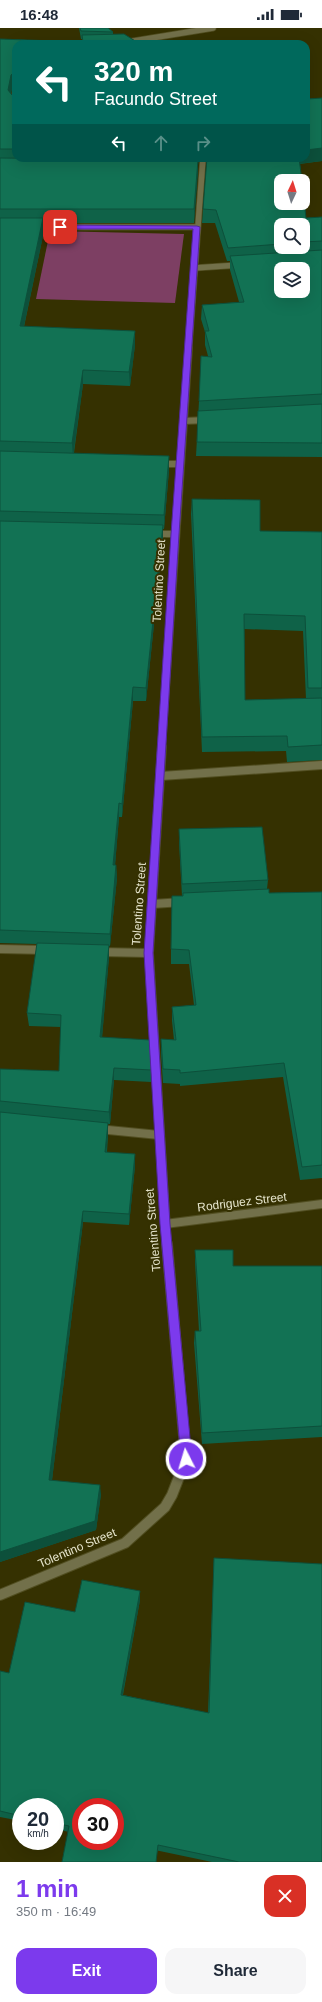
<!DOCTYPE html>
<html lang="en">
<head>
<meta charset="utf-8">
<style>
  :root { --surface:#fff; --page:#f6f6f7; --text:#1f2937; --muted:#747a83; --accent:#7c3aed }
  body { margin:0; font-family:Helvetica,sans-serif; background:var(--page); color:var(--text); height:100vh; display:flex; flex-direction:column; font-size:15px; white-space:nowrap }
  * { box-sizing:border-box; margin:0 }
  p { font-size:13px; color:var(--muted) }
  .icon { flex:none; width:22px; height:22px; fill:none; stroke:currentColor; stroke-width:2; stroke-linecap:round; stroke-linejoin:round }
  .map { position:relative; height:1834px; overflow:hidden }
  .panel { display:flex; flex-direction:column; background:var(--surface); flex:1 }
  .panel>* { flex:none }
  .guide { position:absolute; left:12px; top:12px; width:298px; height:122px; border-radius:12px; box-shadow:0 4px 16px #0002; background:#00695c; color:#fff; overflow:hidden }
  .needle { width:26px; rotate:4deg }
  .controls { position:absolute; left:274px; top:146px; display:grid; gap:8px }
  .controls a { display:grid; place-items:center; width:36px; height:36px; border-radius:8px; background:var(--surface); box-shadow:0 4px 16px #0002; font-size:20px }
  .speed { position:absolute; left:12px; top:1770px; display:flex; gap:8px; font-size:20px; font-weight:700; text-align:center }
  .speed>* { display:grid; place-content:center; width:52px; height:52px; border-radius:50%; background:var(--surface); box-shadow:0 4px 16px #0002; line-height:1 }
  .speed small { font-size:10px; font-weight:400 }
  .speed .limit { border:6px solid #d22; background:#fff; color:#111 }
  .pin { position:absolute; display:grid; place-items:center; width:34px; height:34px; color:#fff; margin:-17px; border-radius:8px; box-shadow:0 2px 6px #0006 }
  .me { position:absolute; width:44px; margin:-22px; rotate:355deg; stroke-linejoin:round; filter:drop-shadow(0 0 3px #0008) }
  .turn { display:flex; align-items:center; gap:14px; height:84px; padding:0 16px; font-size:18px }
  .turn .icon { width:52px; height:52px; stroke-width:2.5 }
  .turn b { display:block; font-size:28px; line-height:34px }
  .lanes { display:flex; align-items:center; height:38px; padding:0 16px; background:#0003; justify-content:center; gap:20px; direction:ltr }
  .lanes .off { opacity:.35 }
  .round { display:grid; place-items:center; flex:none; width:42px; height:42px; border-radius:12px; background:var(--page) }
  .headline { display:flex; align-items:center; justify-content:space-between; height:68px; padding:0 16px }
  h1 { font-size:24px; font-weight:700; line-height:30px; color:var(--accent) }
  .cta { display:flex; gap:8px; margin-top:auto; padding:8px 16px }
  .cta a { flex:1; height:46px; border-radius:12px; background:var(--accent); color:#fff; font-size:16px; font-weight:700; line-height:46px; text-align:center }
  .cta a+a { background:var(--page); color:var(--text) }
  .status { display:flex; justify-content:space-between; align-items:center; height:28px; padding:0 20px; background:var(--surface); direction:ltr }
  .status svg { height:11px; fill:currentColor }
  .map>svg:first-child { display:block }
</style>
</head>
<body>
<div class="status"><b>16:48</b><svg viewBox="0 0 49 12"><path d="M0 12V9h3v3zM5 12V6h3v6zM10 12V3h3v9zM15 12V0h3v12zM26 1h20v11H26zM47 4h2v5h-2z"/></svg></div>
<div class="map">
<svg width="322" height="1834" viewBox="0 0 322 1834">
  <rect width="100%" height="100%" fill="#353101"/>
  <path fill="#7d3f63" d="M50,203L184,206L175,275L36,271Z"/>
  <g fill="none" stroke-linecap="round" stroke-linejoin="round">
    <defs>
      <path id="service-far1" d="M13,75L16,61"/>
      <g id="service">
        <path d="M161,748L322,737"/>
        <path d="M98,1101L159,1107"/>
      </g>
      <g id="minor-far3">
        <path d="M115,16L213,0"/>
        <path d="M34,199H197"/>
        <path d="M194,240L239,237"/>
        <path d="M189,321L203,130"/>
      </g>
      <g id="minor-far2">
        <path d="M183,393L208,392"/>
        <path d="M159,436H180"/>
        <path d="M152,506H175"/>
        <path d="M162,720L189,320"/>
      </g>
      <g id="minor-far1">
        <path d="M162,719L149,925L167,1217"/>
        <path d="M152,876L183,874"/>
        <path d="M0,921L46,922"/>
        <path d="M100,924L149,925"/>
        <path d="M165,1196L322,1176"/>
      </g>
      <path id="minor" d="M0,1567L125,1515L165,1479L172,1467L186,1431L167,1216"/>
    </defs>
    <use href="#service-far1" stroke="#514e21" stroke-width="7"/>
    <use href="#service" stroke="#514e21" stroke-width="10"/>
    <use href="#minor-far3" stroke="#514e21" stroke-width="7"/>
    <use href="#minor-far2" stroke="#514e21" stroke-width="8"/>
    <use href="#minor-far1" stroke="#514e21" stroke-width="10"/>
    <use href="#minor" stroke="#514e21" stroke-width="12"/>
    <use href="#service-far1" stroke="#72704a" stroke-width="5.5"/>
    <use href="#service" stroke="#72704a" stroke-width="8"/>
    <use href="#minor-far3" stroke="#72704a" stroke-width="5.5"/>
    <use href="#minor-far2" stroke="#72704a" stroke-width="6"/>
    <use href="#minor-far1" stroke="#72704a" stroke-width="8"/>
    <use href="#minor" stroke="#72704a" stroke-width="10"/>
  </g>
  <g fill="#0f6248" fill-rule="evenodd">
    <path d="M79,0H108L113,4V6L140,16H16V57H15L12,60L11,66L12,67L16,64V130H199L198,137L194,195H44V203L24,299L135,303V317L130,358L83,356L74,425L169,442L164,501H163V510L146,673H133L122,789H119L115,837H116L117,850L110,918H109V929L102,1009L151,1042V1054L114,1052L110,1096H108V1107L107,1124L135,1138L129,1197L83,1194L52,1452L101,1466L96,1502L0,1534V1041L59,1043L61,999L29,998L27,985L37,916L0,915V11L82,14V11H81Z"/>
    <path d="M322,70V133L300,136L306,190L322,189V429L196,428L199,373L208,328L205,317V304L201,291L202,277L239,274L230,242V233H227L215,195H202L203,181L307,71ZM281,197H303V219H281Z"/>
    <path d="M192,471L260,503L322,504V732L287,734L286,723L202,724L191,486ZM244,601L303,603L306,671L245,672Z"/>
    <path d="M179,801L268,852L267,861L269,865L322,864V1150L300,1152L283,1049L180,1058V1056L163,1055L161,1025V1011L174,1012L172,993V979L194,977L189,936H171V921L182,868L179,815Z"/>
    <path d="M195,1222L233,1238H322V1409L202,1416L194,1315L195,1303H199L195,1234Z"/>
    <path d="M214,1530L322,1834H212L55,1801V1779H21V1793L0,1789V1643L9,1645L75,1584L140,1563V1572L123,1667L208,1685Z"/>
  </g>
  <g fill="#0d503b">
    <path d="M14,44L15,57L12,60L9,75L8,62L11,47Z"/>
    <path d="M322,120V133L297,136V130H306V122Z"/>
    <path d="M198,132V145L194,195V181Z"/>
    <path d="M43,190L44,203L21,312L20,298Z"/>
    <path d="M135,303V317L130,358L129,344Z"/>
    <path d="M83,342V356L73,429L72,415Z"/>
    <path d="M169,428V442L164,501V487Z"/>
    <path d="M163,497V510L146,673V660Z"/>
    <path d="M133,659V673L122,789V776Z"/>
    <path d="M119,775V789L114,850L113,837Z"/>
    <path d="M116,837L117,850L110,918V906Z"/>
    <path d="M109,917V929L101,1022L100,1009Z"/>
    <path d="M114,1040V1052L110,1096L109,1084Z"/>
    <path d="M108,1095V1107L105,1136V1124Z"/>
    <path d="M135,1126V1138L129,1197V1186Z"/>
    <path d="M83,1183V1194L51,1461L49,1452Z"/>
    <path d="M100,1457L101,1466L96,1502L0,1534V1524Z"/>
    <path d="M140,1563V1572L121,1675V1667Z"/>
  </g>
  <g fill="#127254" stroke="#0d503b" fill-rule="evenodd">
    <path d="M80,0H108L113,4L81,3Z"/>
    <path d="M124,6L140,16H16V44H14L11,47L8,62L12,67L16,64V121H0V11L83,14L82,7Z"/>
    <path d="M306,70L307,71L322,70V120L306,122Z"/>
    <path d="M0,130L198,132L194,181H0Z"/>
    <path d="M207,130H299L302,153H281V175H303V164L306,190L322,189V213L303,214V197H281V216L228,220L216,182L203,181Z"/>
    <path d="M0,190H43L20,298L135,303L129,344L83,342L72,415L0,413Z"/>
    <path d="M322,222V366L199,373L201,328L212,329L205,303H209L202,277L244,274L230,228ZM281,241H303V263H281Z"/>
    <path d="M322,376V415L197,414L198,383Z"/>
    <path d="M0,423L169,428L164,487L0,483Z"/>
    <path d="M192,471L260,472V503L322,504V660H308L305,588L244,586L245,672L322,670V717L288,719L287,708L202,709Z"/>
    <path d="M0,493L163,497L146,660L133,659L122,776L119,775L113,837H116L110,906L0,902Z"/>
    <path d="M262,799L268,852L182,856L179,801Z"/>
    <path d="M269,861V865L322,864V1137L302,1139L284,1035L180,1045V1042L163,1041L161,1011L176,1012L172,979L196,977L189,922L171,921L172,868H183V865Z"/>
    <path d="M37,915L109,917L100,1009L150,1012L151,1042L114,1040L109,1084L0,1073V1041L59,1043L61,987L27,985Z"/>
    <path d="M0,1084L108,1095L105,1124L135,1126L129,1186L83,1183L49,1452L100,1457L95,1493L0,1524Z"/>
    <path d="M195,1222H233V1238H322V1398L202,1405L195,1303H201Z"/>
    <path d="M214,1530L322,1536V1834H239L158,1817L156,1834H62L69,1798L55,1795V1779H21V1788L0,1783V1643L9,1645L25,1574L75,1584L82,1552L140,1563L121,1667L209,1685ZM81,1779H115V1813H81Z"/>
  </g>
  <path fill="#7c3aed" stroke="#51269a" d="M60,197L197,198L200,199L179,506L153,925L170,1196L192,1431L190,1435L186,1437L182,1435L181,1431L160,1196L144,925L171,506L193,201H58L57,199Z"/>
  <g text-anchor="middle" stroke-width="4" stroke-linejoin="round" paint-order="stroke">
    <g font-size="12" fill="#e5e4cb" stroke="#353101">
      <text transform="translate(159 553) rotate(-87)" y="4">Tolentino Street</text>
      <text transform="translate(139 876) rotate(-86)" y="4">Tolentino Street</text>
      <text transform="translate(242 1174) rotate(-7)" y="4">Rodriguez Street</text>
      <text transform="translate(153 1202) rotate(-95)" y="4">Tolentino Street</text>
      <text transform="translate(77 1520) rotate(-23)" y="4">Tolentino Street</text>
    </g>
  </g>
</svg>
<div class="controls">
<a><svg class="needle" viewBox="-14 -14 28 28"><path d="M0-13l5 13h-10z" fill="#e53935"/><path d="M0 13l5-13h-10z" fill="#747a83"/></svg></a>
<a><svg class="icon" aria-label="search" viewBox="0 0 24 24"><circle cx="10" cy="10" r="6"/><path d="M15 15l6 6"/></svg></a>
<a><svg class="icon" aria-label="layers" viewBox="0 0 24 24"><path d="M12 4l9 5-9 5-9-5zM3 14l9 5 9-5"/></svg></a>
</div>
<div class="speed"><div>20<small>km/h</small></div><div class="limit">30</div></div>
<div class="pin" style="left:60px;top:199px;background:#d93025"><svg class="icon" aria-label="arrive" viewBox="0 0 24 24"><path d="M6 21V4h12l-3 4 3 4H6"/></svg></div>
<svg class="me" style="left:186px;top:1431px" viewBox="-20 -20 40 40"><circle r="17" fill="#7c3aed" stroke="#fff" stroke-width="3"/><path d="M0-11L8 9 0 5-8 9z" fill="#fff"/></svg>
<div class="guide">
<div class="turn"><svg class="icon" aria-label="left" viewBox="0 0 24 24"><path d="M17 20v-9H6M10 6l-5 5 5 5"/></svg><div><b>320 m</b>Facundo Street</div></div>
<div class="lanes"><svg class="icon" aria-label="left" viewBox="0 0 24 24"><path d="M17 20v-9H6M10 6l-5 5 5 5"/></svg><svg class="icon off" aria-label="ahead" viewBox="0 0 24 24"><path d="M12 20V5M6 11l6-6 6 6"/></svg><svg class="icon off" aria-label="right" viewBox="0 0 24 24"><path d="M7 20v-9h11M14 6l5 5-5 5"/></svg></div>
</div>
</div>
<section class="panel">
<div class="headline"><div><h1>1 min</h1><p>350 m · 16:49</p></div><a class="round" style="background:#d93025;color:#fff"><svg class="icon" aria-label="close" viewBox="0 0 24 24"><path d="M6 6l12 12M18 6L6 18"/></svg></a></div>
<div class="cta"><a>Exit</a><a>Share</a></div>
</section>
</body>
</html>
